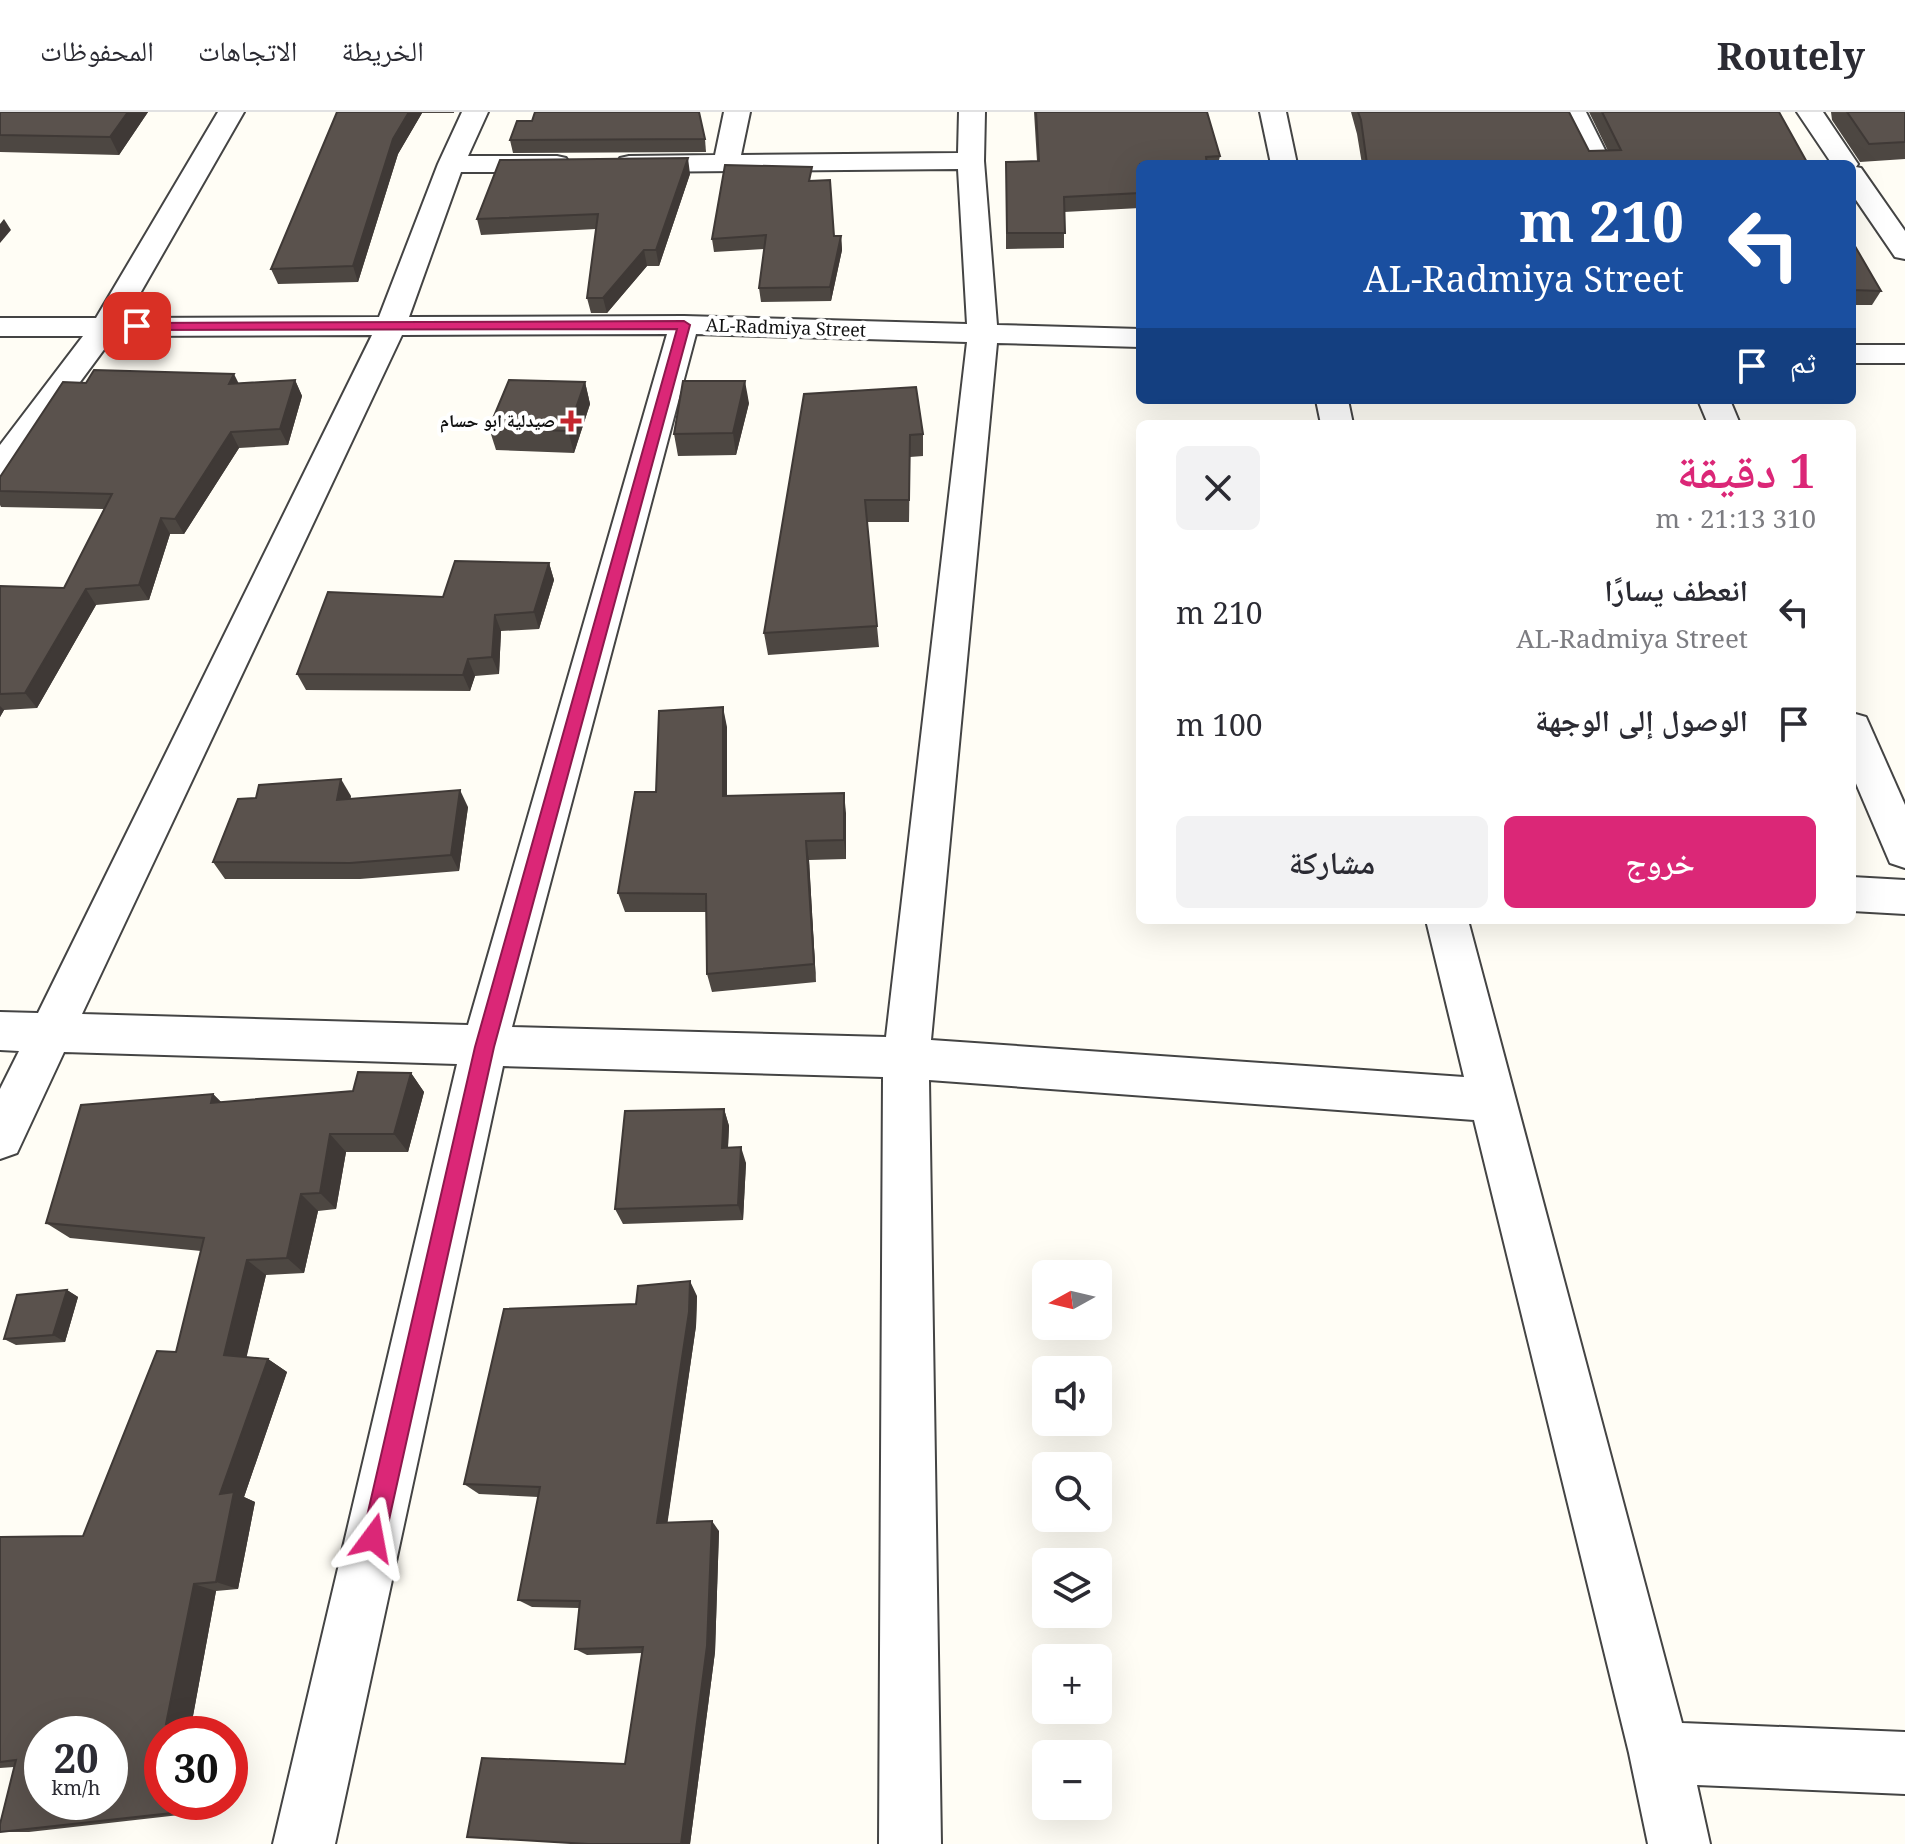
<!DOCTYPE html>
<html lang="ar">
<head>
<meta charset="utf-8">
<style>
  :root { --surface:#fff; --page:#f2f2f3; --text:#2b2b33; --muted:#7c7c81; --line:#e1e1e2; --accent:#db2777 }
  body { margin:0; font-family:"Noto Serif","Noto Naskh Arabic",serif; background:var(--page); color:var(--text); direction:rtl; height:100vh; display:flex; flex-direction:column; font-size:30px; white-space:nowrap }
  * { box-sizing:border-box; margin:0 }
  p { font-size:26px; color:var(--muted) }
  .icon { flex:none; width:44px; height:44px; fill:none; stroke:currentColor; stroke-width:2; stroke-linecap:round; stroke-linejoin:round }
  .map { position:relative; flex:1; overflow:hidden; direction:ltr }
  .panel { position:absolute; left:1136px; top:308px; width:720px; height:504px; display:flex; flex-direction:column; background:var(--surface); border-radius:12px; box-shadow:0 8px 32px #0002; direction:rtl }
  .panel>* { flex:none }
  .banner { position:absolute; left:1136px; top:48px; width:720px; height:244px; border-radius:12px; box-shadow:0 8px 32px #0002; direction:rtl; background:#1a4fa0; color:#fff; overflow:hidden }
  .needle { width:52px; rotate:262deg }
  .buttons { position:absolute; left:1032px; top:1148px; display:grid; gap:16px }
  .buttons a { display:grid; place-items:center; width:80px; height:80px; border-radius:12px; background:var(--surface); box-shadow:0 8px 32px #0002; font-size:40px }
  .speed { position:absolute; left:24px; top:1604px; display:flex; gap:16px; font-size:40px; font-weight:700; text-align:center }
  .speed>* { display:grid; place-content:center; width:104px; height:104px; border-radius:50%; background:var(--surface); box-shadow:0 8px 32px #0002; line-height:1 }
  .speed small { font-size:20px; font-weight:400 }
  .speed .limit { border:12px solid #d22; background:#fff; color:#111 }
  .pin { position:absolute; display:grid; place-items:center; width:68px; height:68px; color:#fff; margin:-34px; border-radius:16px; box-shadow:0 4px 12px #0006 }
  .me { position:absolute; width:88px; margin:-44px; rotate:13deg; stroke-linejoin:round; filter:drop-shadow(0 0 6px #0008) }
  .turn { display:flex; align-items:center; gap:28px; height:168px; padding:0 40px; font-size:36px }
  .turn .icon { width:104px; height:104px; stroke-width:2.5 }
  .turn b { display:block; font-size:56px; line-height:68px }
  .then { display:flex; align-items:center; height:76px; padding:0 40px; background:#0003; gap:16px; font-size:30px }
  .round { display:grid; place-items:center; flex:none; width:84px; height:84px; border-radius:12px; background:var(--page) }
  .head { display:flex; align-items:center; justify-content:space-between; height:136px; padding:0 40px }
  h1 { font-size:48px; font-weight:600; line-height:60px; color:var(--accent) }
  .action { display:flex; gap:16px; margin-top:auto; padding:16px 40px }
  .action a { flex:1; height:92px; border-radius:12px; background:var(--accent); color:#fff; font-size:32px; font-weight:600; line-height:92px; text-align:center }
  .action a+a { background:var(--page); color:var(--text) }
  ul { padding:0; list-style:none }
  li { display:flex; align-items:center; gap:24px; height:112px; padding:0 40px }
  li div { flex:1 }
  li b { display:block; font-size:30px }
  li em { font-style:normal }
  header { display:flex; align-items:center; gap:48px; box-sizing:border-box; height:112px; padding:0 40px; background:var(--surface); border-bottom:2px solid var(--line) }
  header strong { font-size:38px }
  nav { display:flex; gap:44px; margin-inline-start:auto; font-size:28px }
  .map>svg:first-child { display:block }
</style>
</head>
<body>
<header>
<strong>Routely</strong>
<nav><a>الخريطة</a><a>الاتجاهات</a><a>المحفوظات</a></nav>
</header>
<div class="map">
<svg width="1905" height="1732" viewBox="0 0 1905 1732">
  <rect width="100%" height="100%" fill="#fffdf5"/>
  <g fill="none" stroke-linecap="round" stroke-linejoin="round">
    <defs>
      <g id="minor">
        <path d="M218,0H244L126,206L379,205L438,52L462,0H488L468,44H557L566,46L570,52L566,58L557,60H461L409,205L684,204L967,212L958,57L629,60L620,58L616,52L620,46L629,44L715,43L724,0H750L741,43L958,41L959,0H985L984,49L997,213L1140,217V235L997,231L931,928L1464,965L1426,808H1468L1682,1611L1905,1620V1682L1697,1673L1710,1732H1648L1629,1641L1474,1008L929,968L941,1732H879L883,965L503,954L335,1732H273L457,952L64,940L17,1041L0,1047V977L19,939L0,938V900L38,901L372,223L114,224L12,362L0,365V333L83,224H0V206H96ZM667,222L468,913L82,902L402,223ZM696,222L967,230L886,925L512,915Z"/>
        <path d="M1260,0H1286L1297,52H1271Z"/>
        <path d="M1560,0H1586L1612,52H1586Z"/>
        <path d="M1797,0H1823L1858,52L1856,55L1861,56L1905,119V147L1895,145L1852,82V52H1832Z"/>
        <rect x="1852" y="233" width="53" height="18"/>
        <path d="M1316,288H1348L1353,312H1321Z"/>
        <path d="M1698,288H1730L1740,312H1708Z"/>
        <path d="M1852,601L1866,605L1905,693V756L1890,751L1852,662Z"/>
        <path d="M1852,765L1905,768V802L1852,799Z"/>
      </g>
    </defs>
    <use href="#minor" stroke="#444" stroke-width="4"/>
    <use href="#minor" fill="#fff" fill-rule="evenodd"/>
  </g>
  <g fill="#4d4742">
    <path d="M0,0H148L119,43L0,40Z"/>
    <path d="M337,0H454V1H422L398,42L358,170L278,172L271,157Z"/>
    <path d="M1034,0H1207L1220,44L1218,52H1140V96L1064,100V136L1006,137V65L1037,49Z"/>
    <path d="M1351,0H1569L1589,39H1608L1589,0H1779L1808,52H1362L1357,22Z"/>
    <path d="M1831,0H1905V47L1860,50L1832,8Z"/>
    <path d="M705,27L706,40L513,41L510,28Z"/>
    <path d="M690,62L659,154H647L607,201H591L587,186L596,117L481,123L477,107Z"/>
    <path d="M813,69L834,124H841L842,138L831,189L761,190L759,176L764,137L714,140L712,127Z"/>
    <path d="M1852,129L1881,179L1872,193H1852Z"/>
    <path d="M295,268L302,284L288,333L239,336L184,422H170L149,488L96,493L37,596L4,598L0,605V474L64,476L104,397L1,395L0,393V365L86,271H239Z"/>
    <path d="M585,270L590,292L574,341L496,338L489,316Z"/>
    <path d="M804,282L923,322V344L910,345L909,410H867L879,535L768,543L764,521Z"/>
    <path d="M749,291L736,343L678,344L674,322Z"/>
    <path d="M549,451L554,468L539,517L501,519L499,562L475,564L470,579L306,578L297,562L443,485Z"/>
    <path d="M727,615V684L846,701V747L809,748L816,870L712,880L707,862V800H625L618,781L656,680Z"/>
    <path d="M351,684L350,687L468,695L459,759L360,767H225L213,750Z"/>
    <path d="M411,961L424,980L408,1040H346L336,1097L318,1099L304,1161L266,1163L246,1245L268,1247L287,1260L244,1385L255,1390L238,1477L216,1479L192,1609L199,1608L222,1612L220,1622H162V1690H208L206,1700L29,1720H0L14,1655L0,1656V1425L83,1424L176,1240L201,1139L70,1126L46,1111L213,982L221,990L353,979Z"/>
    <path d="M724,997L729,1014L728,1036L746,1051L743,1108L623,1112L615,1097Z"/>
    <path d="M67,1178L78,1185L65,1230L16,1233L4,1227Z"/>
    <path d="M697,1184L696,1214L667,1411L719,1419L715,1540L690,1732H588L625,1652L642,1541L587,1543L575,1537L579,1496L532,1495L518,1488L538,1385L479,1382L464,1372L636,1192Z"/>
  </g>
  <g fill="#3f3936">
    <path d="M128,0H148L119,43L110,25Z"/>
    <path d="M409,0H422V1L398,42L358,170L353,154L393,27Z"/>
    <path d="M688,46L690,62L659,154L656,138Z"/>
    <path d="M4,107L11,118L0,131V112Z"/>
    <path d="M841,124L842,138L831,189L830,175Z"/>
    <path d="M644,138L647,154L607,201L603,186Z"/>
    <path d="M234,262L242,278L229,272Z"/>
    <path d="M295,268L302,284L288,333L280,317Z"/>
    <path d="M745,269L749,291L736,343L733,321Z"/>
    <path d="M585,270L590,292L574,341L568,319Z"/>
    <path d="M231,320L239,336L184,422L175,407Z"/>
    <path d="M161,406L170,422L149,488L139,473Z"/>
    <path d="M549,451L554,468L539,517L534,500Z"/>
    <path d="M86,477L96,493L37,596L25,581Z"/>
    <path d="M495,503L501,519L499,562L492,545Z"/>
    <path d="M468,547L475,564L470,579L463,563Z"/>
    <path d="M0,594L4,598L0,605Z"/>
    <path d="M723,595L727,615V704L723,684Z"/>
    <path d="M341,667L351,684L347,705L337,688Z"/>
    <path d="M460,678L468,695L459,759L451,743Z"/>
    <path d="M844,681L846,701V747L844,728Z"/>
    <path d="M806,729L809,748L816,870L814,852Z"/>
    <path d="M411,961L424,980L408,1040L394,1022Z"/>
    <path d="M213,982L231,1000L211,991Z"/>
    <path d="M724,997L729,1014L727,1052L722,1036Z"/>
    <path d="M330,1022L346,1040L336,1097L320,1081Z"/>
    <path d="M741,1035L746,1051L743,1108L738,1093Z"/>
    <path d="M301,1082L318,1099L304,1161L287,1146Z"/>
    <path d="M247,1148L266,1163L244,1256L224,1243Z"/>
    <path d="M690,1169L697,1184L696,1214L666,1421L657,1411Z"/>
    <path d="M67,1178L78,1185L65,1230L53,1223Z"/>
    <path d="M268,1247L287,1260L244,1385L255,1390L238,1477L216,1470L220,1382Z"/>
    <path d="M712,1409L719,1419L715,1540L690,1732H681Z"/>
    <path d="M194,1472L216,1479L191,1615L166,1612Z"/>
    <path d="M199,1608L222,1612L220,1622H196Z"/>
    <path d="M183,1690H208L206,1700H181Z"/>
  </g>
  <g fill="#5a524d" stroke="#3f3936" stroke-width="2" fill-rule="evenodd">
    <path d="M0,0H128L110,25L0,23Z"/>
    <path d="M337,0H409L393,27L353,154L271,157Z"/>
    <path d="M535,0H699L705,27L510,28L517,9H532Z"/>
    <path d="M1036,0H1207L1220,44L1206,45L1207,52H1140V81L1064,85L1065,121H1007L1006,50L1039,49Z"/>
    <path d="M1358,0H1569L1589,39L1621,38L1602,0H1779L1808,52H1367L1361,8Z"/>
    <path d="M1847,0H1905V30L1869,32Z"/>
    <path d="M688,46L656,138H644L603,186H587L598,102L477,107L500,48Z"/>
    <path d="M725,53L812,55L809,69L830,68L834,124H841L830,175L759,176L766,123L712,127Z"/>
    <path d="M1852,129L1881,179L1852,178Z"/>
    <path d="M94,258L234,262L229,272L295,268L280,317L231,320L175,407L161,406L139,473L86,477L25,581L0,582V474L64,476L112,382L0,379V365L63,270L86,271Z"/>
    <path d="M509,268L585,270L568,319L489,316Z"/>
    <path d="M683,269H745L733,321L674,322Z"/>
    <path d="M916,275L923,322L910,323L909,388H865L877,514L764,521L804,282Z"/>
    <path d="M455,449L549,451L534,500L495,503L492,545L468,547L463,563L297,562L328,480L443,485Z"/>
    <path d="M723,595V684L844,681V728L806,729L814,852L707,862L706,782L618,781L635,680H656L659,599Z"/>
    <path d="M341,667L337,688L460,678L451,743L350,751L213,750L238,687L256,686L259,673Z"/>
    <path d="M358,960L411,961L394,1022H330L320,1081L301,1082L287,1146L247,1148L224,1243L268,1247L220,1382L234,1380L216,1470L194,1472L166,1612L199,1608L196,1622H162V1690H183L181,1700L0,1720V1712L16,1648L0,1650V1425L83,1424L157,1239L176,1240L204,1126L46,1111L81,993L213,982L211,991L353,979ZM42,1622H110V1690H42Z"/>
    <path d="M724,997L722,1036L741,1035L738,1093L615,1097L625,999Z"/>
    <path d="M690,1169L689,1200L657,1411L712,1409L707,1534L681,1732H588L467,1725L482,1646L625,1652L643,1535L575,1537L580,1489L518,1488L540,1375L464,1372L504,1197L636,1192L638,1174Z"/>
    <path d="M67,1178L53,1223L4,1227L17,1183Z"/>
  </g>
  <path fill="#db2777" stroke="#8e194d" stroke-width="2" d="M684,209L690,213L494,935L385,1426L381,1434L373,1437L365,1434L362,1426L475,935L677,217L137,218L131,214L137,211Z"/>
  <path fill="#c4262e" stroke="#fff" stroke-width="3" d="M567 297h8v8h8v8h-8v8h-8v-8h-8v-8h8z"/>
  <g text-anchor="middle" stroke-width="8" stroke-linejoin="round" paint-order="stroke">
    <g font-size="18" fill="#111" stroke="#fff">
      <text transform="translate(786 216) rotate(2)" y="6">AL-Radmiya Street</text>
    </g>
    <g font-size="18" font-weight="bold" fill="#111" stroke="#fff" text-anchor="end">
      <text x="555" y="315">صيدلية ابو حسام</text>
    </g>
  </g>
</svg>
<div class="buttons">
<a><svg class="needle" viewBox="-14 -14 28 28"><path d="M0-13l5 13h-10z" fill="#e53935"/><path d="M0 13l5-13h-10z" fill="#7c7c81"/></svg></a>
<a><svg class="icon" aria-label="sound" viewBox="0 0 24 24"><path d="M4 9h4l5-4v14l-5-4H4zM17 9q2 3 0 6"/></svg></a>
<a><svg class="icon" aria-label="search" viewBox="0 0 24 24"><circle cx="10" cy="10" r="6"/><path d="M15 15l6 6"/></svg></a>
<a><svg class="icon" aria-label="layers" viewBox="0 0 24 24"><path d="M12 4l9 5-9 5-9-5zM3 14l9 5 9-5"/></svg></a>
<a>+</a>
<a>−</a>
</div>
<div class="speed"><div>20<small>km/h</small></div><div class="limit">30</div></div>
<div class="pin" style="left:137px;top:214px;background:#d93025"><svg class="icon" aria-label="arrive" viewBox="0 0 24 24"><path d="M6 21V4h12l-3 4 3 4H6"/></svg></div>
<svg class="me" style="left:373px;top:1426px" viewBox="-20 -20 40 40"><path d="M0-17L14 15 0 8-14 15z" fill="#db2777" stroke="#fff" stroke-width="4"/></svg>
<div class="banner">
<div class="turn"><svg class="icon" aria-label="left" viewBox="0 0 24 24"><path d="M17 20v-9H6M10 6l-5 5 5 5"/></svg><div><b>210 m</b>AL-Radmiya Street</div></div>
<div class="then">ثم<svg class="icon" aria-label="arrive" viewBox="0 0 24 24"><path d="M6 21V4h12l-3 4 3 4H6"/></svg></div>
</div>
<section class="panel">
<div class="head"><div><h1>1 دقيقة</h1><p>310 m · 21:13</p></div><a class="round"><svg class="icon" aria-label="close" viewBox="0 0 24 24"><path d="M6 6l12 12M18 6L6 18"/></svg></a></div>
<ul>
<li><svg class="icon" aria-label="left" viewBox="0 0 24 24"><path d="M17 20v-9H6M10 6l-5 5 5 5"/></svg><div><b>انعطف يسارًا</b><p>AL-Radmiya Street</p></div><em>210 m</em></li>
<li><svg class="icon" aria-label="arrive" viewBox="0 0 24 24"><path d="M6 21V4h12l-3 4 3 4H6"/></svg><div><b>الوصول إلى الوجهة</b></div><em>100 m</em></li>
</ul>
<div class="action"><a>خروج</a><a>مشاركة</a></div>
</section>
</div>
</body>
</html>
